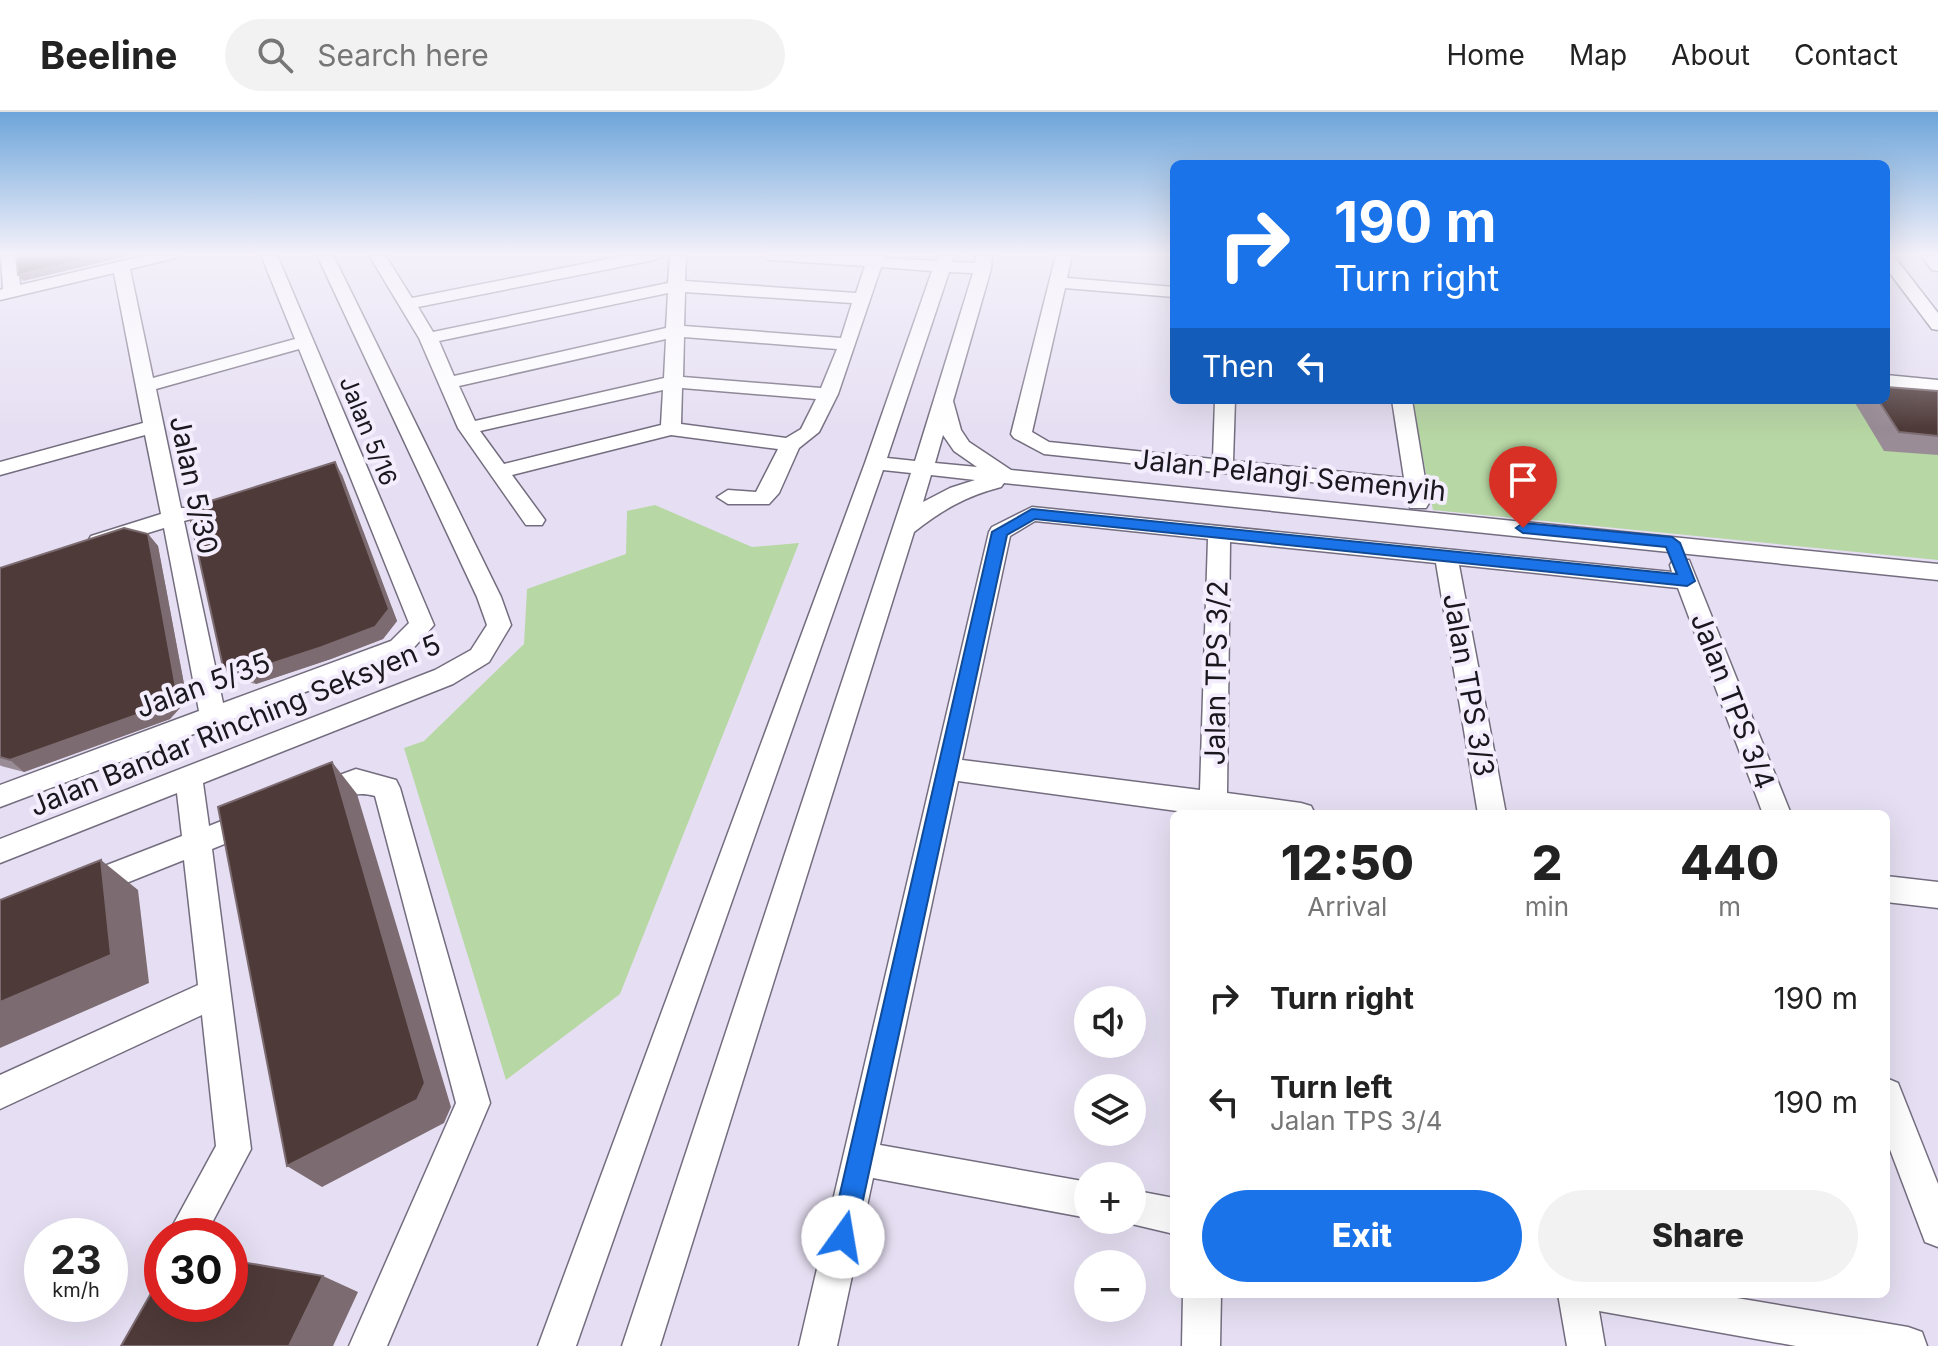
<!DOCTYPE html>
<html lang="en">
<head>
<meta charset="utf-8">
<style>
  :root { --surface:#fff; --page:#f2f2f2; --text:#222; --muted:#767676; --line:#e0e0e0; --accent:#1a73e8 }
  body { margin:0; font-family:Inter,sans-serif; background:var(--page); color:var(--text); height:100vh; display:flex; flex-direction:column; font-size:30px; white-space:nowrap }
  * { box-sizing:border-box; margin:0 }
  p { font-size:26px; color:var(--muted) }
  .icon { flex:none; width:44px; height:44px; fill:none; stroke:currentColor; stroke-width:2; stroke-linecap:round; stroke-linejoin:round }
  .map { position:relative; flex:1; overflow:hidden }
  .drawer { position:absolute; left:1170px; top:698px; width:720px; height:488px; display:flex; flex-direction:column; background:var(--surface); border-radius:12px; box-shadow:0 8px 32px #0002 }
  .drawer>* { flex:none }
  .hud { position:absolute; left:1170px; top:48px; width:720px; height:244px; border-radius:12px; box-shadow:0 8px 32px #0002; background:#1a73e8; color:#fff; overflow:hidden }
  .tools { position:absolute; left:1074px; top:874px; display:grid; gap:16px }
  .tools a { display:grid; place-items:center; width:72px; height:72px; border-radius:50%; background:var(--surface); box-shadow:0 8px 32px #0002; font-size:40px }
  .speed { position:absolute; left:24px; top:1106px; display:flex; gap:16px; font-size:40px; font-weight:700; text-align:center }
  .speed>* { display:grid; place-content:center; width:104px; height:104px; border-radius:50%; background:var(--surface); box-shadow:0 8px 32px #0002; line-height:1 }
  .speed small { font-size:20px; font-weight:400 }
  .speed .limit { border:12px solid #d22; background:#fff; color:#111 }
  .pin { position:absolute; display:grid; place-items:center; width:68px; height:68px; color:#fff; margin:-82px -34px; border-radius:50% 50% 50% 0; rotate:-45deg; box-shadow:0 0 8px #0007 }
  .pin .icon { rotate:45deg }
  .me { position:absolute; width:88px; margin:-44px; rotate:13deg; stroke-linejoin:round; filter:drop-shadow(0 0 6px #0008) }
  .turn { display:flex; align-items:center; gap:28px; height:168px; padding:0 32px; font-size:36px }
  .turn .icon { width:104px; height:104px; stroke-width:2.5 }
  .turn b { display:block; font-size:56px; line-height:68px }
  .then { display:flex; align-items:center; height:76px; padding:0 32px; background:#0003; gap:16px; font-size:30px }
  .eta { display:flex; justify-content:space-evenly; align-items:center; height:136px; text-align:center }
  .eta b { font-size:48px; font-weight:800; line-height:56px }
  .button { display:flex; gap:16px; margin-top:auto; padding:16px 32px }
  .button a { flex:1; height:92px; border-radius:48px; background:var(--accent); color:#fff; font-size:32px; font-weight:800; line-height:92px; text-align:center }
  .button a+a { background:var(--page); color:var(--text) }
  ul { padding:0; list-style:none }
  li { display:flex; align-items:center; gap:24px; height:104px; padding:0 32px }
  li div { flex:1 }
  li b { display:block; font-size:30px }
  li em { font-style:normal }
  header { display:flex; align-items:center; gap:48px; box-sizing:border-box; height:112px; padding:0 40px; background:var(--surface); border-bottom:2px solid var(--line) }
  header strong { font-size:38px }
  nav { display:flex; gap:44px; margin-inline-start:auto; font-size:28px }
  .search { width:560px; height:72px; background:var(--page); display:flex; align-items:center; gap:20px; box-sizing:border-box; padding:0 28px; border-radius:44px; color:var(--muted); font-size:30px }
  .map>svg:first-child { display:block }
</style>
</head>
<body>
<header>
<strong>Beeline</strong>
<div class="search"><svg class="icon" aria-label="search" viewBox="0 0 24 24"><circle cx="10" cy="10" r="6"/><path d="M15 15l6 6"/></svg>Search here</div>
<nav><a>Home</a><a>Map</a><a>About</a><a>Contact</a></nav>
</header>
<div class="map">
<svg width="1938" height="1234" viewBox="0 0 1938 1234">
  <rect width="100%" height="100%" fill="#e6dff3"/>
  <g fill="#b7d7a4">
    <path d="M1938,283V448L1433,398L1412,288H1886Z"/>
    <path d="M655,393L752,435L799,431L620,882L506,968L404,636L424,629L524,532L527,477L626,442L627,399Z"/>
  </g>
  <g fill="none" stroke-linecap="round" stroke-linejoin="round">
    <defs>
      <g id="minor">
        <path d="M1,143H17L20,173L147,143H177L175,146L130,157L153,266L295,227L261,143H277L434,513L409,541L0,695V673L199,599L164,416L99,436L91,434L88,429L91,424L161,402L145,323L0,363V350L143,311L114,161L0,188V178L3,177ZM299,237L409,511L391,529L223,591L184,409L195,406L198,401L195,396H181L156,277Z"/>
        <path d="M317,143H333L501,485L511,513L489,550L453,572L203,671L209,714L254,696L264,700L268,708L264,716L212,737L251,1037L205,1124H167L216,1034L202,903L0,997V963L198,873L184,748L86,787L76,783L71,774L76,765L182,724L177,681L0,751V727L435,558L471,538L487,513L477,485Z"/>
        <path d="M369,143H385L412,186L628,143H662L654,148L418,195L433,220L668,171L670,143H686L685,169L856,181L865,154L770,148L762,143H885L884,146L936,149L938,143H954L952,150L975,151L976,143H992L991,157L953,289L961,318L969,330L1011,358L1938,452V468L1004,371L1001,375C966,384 942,398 914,420L660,1234H622L911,361L883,358L576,1234H538L865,351L932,159L881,155L838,282L819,320L799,336L779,381L769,392H728L717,385L728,378L756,380L778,337L671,323L512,363L545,408L542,413H526L458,316L419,226ZM949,160L973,161L915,349L887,346ZM685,180L852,191L841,226L684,214ZM668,181L666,216L454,264L439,229ZM684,225L837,237L821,276L683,265ZM666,227L664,266L475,309L459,274ZM682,276L816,287L801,317L786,326L681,312ZM663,278L661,313L504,352L480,319ZM943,323L954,339L977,355L935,351ZM931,363L975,368L950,376L923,390Z"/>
        <path d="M1056,143H1072L1067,166L1174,175V185L1065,176L1032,320L1049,330L1213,347L1215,288H1235L1233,349L1404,366L1392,288H1412L1429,391L1426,396H1410L1406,380L1044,342L1014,326L1011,322Z"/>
        <path d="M1886,143H1893L1938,201V218L1932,217L1886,156Z"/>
        <path d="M1921,143H1938V159L1932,158Z"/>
        <path d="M1886,263L1938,268V280L1886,275Z"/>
        <path d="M1032,395L1672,460L1670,453L1673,448H1689L1791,702H1763L1678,476L1459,453L1506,702H1478L1436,451L1230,430L1227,681L1301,691L1311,694L1315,702H1199L958,669L880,1033L1088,1070V1106L873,1066L837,1234H799L989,420L992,415ZM1035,409L1208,427L1200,678L962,648L1010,424Z"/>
        <path d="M356,657L396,668L400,676L490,991L387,1234H349L456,991L375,684C343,675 331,699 307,691L303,683L307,675Z"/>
        <path d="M1886,764L1938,770V796L1886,790Z"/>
        <path d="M1886,966L1898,971L1938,1072V1135L1925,1130L1886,1027Z"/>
        <path d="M1132,1078L1174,1086V1122L1119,1109L1132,1108Z"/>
        <path d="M1183,1182H1221L1220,1234H1182Z"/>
        <path d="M1558,1182H1713L1908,1215L1922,1220L1927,1234H1796L1599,1199L1605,1234H1567Z"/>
      </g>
    </defs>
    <use href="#minor" stroke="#746d7f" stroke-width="3"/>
    <use href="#minor" fill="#fff" fill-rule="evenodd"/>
  </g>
  <g fill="#9a8c96">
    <path d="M1938,279V343L1884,339L1855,291L1857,288H1886Z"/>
    <path d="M342,363L397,509L383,527L331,547L256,572L233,567L223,555Z"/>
    <path d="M148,422L158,434L187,588L170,607L94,635L24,660L1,654L0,653V456Z"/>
  </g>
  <g fill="#7c6c71">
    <path d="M103,143H132L23,169L18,163Z"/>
    <path d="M335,350L342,363L397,509L383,527L331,547L256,572L246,560Z"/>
    <path d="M148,422L158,434L187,588L170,607L24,660L10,648Z"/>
    <path d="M332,650L357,682L451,995L444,1011L322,1075L287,1054Z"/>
    <path d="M101,748L138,778L149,871L0,936V890Z"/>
    <path d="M323,1164L358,1180L333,1234H289Z"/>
  </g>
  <g fill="#4e3a39" stroke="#7c6c71" stroke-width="2">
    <path d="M16,143H103L18,163Z"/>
    <path d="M1886,275L1938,279V324L1899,320L1878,288H1886Z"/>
    <path d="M335,350L389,497L375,515L322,535L246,560L223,555L188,396Z"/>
    <path d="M124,416L148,422L176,576L159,595L10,648L0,645V456Z"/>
    <path d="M332,650L425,971L417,988L287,1054L218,695Z"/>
    <path d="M101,748L111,843L0,890V788Z"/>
    <path d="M230,1148L323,1164L289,1234H121L162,1162V1192H230Z"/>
  </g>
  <linearGradient id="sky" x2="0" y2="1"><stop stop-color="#6da5da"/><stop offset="0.45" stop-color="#f4f1fa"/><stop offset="1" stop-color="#f4f1fa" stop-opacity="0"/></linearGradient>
  <rect width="1938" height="316" fill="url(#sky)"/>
  <path fill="#1a73e8" stroke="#114b97" stroke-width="2" d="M1032,397L1677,462L1666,435L1523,421L1516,416L1523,411L1672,425L1680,431L1695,469L1687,474L1035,407L1007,423L855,1125L852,1134L843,1137L834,1134L830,1125L992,420Z"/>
  <g text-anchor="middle" stroke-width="8" stroke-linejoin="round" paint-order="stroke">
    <g font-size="24" fill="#1a171e" stroke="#f3edfd">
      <text transform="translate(368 319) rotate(68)" y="8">Jalan 5/16</text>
    </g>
    <g font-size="28" fill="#1a171e" stroke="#f3edfd">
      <text transform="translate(1290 363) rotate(6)" y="10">Jalan Pelangi Semenyih</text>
      <text transform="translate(194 373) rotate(78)" y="10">Jalan 5/30</text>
      <text transform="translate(1216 561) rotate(-89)" y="10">Jalan TPS 3/2</text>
      <text transform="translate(203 573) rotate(-20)" y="10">Jalan 5/35</text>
      <text transform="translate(1469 573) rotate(80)" y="10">Jalan TPS 3/3</text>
      <text transform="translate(1733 589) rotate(69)" y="10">Jalan TPS 3/4</text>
      <text transform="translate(235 613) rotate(-22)" y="10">Jalan Bandar Rinching Seksyen 5</text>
    </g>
  </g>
</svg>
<div class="tools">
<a><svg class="icon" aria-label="sound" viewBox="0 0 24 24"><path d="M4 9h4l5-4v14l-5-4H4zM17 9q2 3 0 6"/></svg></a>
<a><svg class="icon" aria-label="layers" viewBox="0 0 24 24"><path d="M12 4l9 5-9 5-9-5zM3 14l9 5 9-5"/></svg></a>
<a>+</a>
<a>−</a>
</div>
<div class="speed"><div>23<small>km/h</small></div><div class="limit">30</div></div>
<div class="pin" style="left:1523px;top:416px;background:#d93025"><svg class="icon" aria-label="arrive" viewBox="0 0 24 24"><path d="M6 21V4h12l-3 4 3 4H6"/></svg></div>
<svg class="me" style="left:843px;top:1125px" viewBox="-20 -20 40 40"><circle r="19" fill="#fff"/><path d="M0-13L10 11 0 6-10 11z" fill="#1a73e8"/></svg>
<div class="hud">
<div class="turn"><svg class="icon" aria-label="right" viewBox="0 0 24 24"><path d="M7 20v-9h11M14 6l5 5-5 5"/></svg><div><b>190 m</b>Turn right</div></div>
<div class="then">Then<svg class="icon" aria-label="left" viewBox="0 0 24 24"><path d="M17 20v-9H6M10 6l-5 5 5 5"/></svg></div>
</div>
<section class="drawer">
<div class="eta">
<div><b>12:50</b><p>Arrival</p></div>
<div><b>2</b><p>min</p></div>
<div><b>440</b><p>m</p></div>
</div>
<ul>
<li><svg class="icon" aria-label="right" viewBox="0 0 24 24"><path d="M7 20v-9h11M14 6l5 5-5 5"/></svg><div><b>Turn right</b></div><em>190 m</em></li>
<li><svg class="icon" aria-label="left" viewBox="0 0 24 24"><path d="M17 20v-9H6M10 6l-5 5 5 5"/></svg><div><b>Turn left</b><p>Jalan TPS 3/4</p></div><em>190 m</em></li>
</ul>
<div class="button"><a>Exit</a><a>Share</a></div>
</section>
</div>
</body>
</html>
